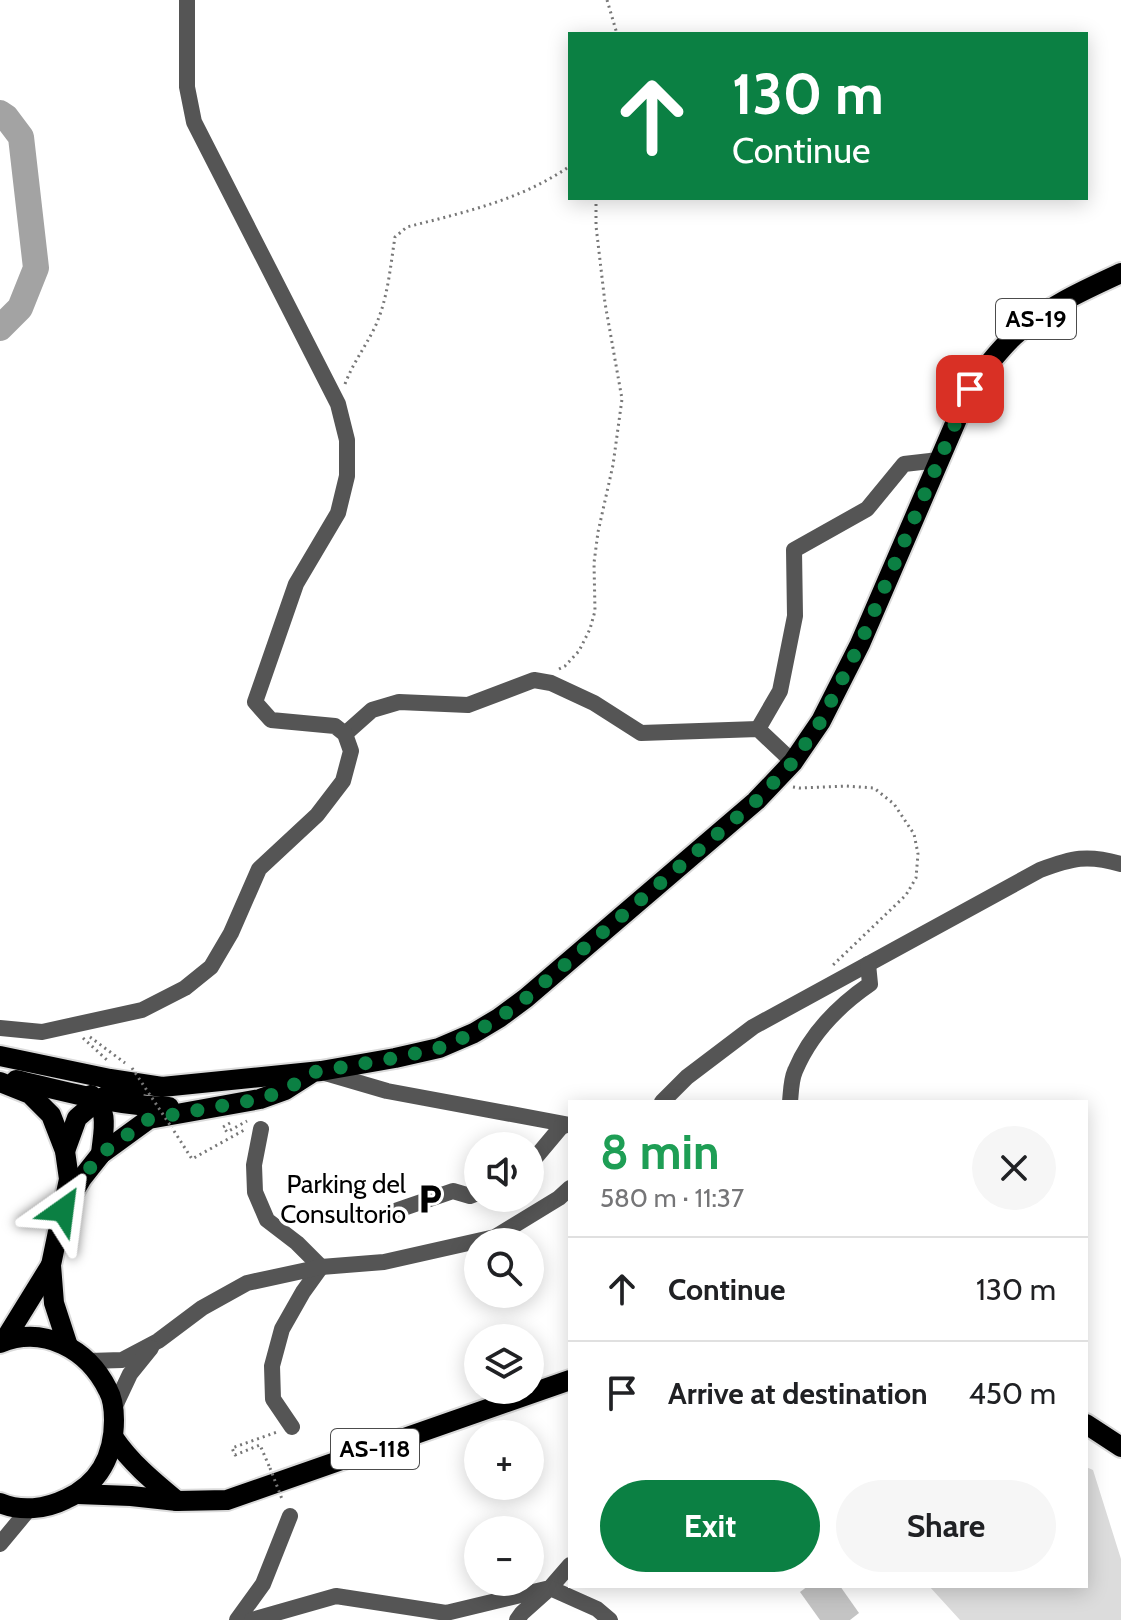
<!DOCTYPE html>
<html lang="en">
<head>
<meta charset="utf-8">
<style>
  :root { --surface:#fff; --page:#f6f6f6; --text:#202124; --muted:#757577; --line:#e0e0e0; --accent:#0b8043 }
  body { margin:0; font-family:Cabin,sans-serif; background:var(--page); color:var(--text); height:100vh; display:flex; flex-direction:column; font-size:30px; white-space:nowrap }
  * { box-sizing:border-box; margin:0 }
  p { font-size:26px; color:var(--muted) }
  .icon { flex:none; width:44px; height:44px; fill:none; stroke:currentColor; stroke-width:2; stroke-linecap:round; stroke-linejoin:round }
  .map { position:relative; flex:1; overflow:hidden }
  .details { position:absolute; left:568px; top:1100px; width:520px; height:488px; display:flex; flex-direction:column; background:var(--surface); border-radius:0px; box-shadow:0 4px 20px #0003 }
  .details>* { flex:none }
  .top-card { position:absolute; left:568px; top:32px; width:520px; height:168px; border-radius:0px; box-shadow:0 4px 20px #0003; background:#0b8043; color:#fff; overflow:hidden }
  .tools { position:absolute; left:464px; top:1132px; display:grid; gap:16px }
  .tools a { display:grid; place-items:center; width:80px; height:80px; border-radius:50%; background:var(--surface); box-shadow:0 4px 20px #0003; font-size:40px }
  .pin { position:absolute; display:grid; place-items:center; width:68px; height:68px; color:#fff; margin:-34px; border-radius:16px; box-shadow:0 4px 12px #0006 }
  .me { position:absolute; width:88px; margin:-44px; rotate:31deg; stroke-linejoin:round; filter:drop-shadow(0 0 6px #0008) }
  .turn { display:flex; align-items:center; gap:28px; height:168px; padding:0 32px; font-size:36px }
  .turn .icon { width:104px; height:104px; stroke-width:2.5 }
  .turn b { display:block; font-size:56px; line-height:68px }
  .round { display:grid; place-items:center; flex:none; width:84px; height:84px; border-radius:42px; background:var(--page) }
  .summary { display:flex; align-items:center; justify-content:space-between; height:136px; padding:0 32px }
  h1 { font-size:48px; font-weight:800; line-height:60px; color:#1e9e55 }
  .cta { display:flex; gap:16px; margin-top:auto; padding:16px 32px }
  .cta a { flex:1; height:92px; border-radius:48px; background:var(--accent); color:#fff; font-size:32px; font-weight:800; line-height:92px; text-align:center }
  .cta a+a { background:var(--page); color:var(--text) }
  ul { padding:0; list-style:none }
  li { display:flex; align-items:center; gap:24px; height:104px; padding:0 32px; border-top:2px solid var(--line) }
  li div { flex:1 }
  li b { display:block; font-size:30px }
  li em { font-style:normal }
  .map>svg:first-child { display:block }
</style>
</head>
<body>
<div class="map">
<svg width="1121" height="1620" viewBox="0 0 1121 1620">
  <rect width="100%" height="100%" fill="#fff"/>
  <path fill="#dcdcdc" d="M1086,1467L1093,1470L1121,1559V1620H960L929,1586H1086Z"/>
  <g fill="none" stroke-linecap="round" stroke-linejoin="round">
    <path stroke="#a3a3a3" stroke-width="26" d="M0,113L6,117L21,137L36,268L20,308L0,328"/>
  </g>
  <path fill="#c4c4c4" d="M808,1586H840L859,1613L850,1620H820L800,1592Z"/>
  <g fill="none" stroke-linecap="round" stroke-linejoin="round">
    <defs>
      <g id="major">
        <path d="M0,1056L110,1079L162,1087L321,1071L395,1058L439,1048L474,1033L499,1018L526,998L756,801L793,762L821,721L860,644L970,389C984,370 997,352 1014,336C1044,308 1084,290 1121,273"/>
        <path d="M16,1080C67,1092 115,1106 169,1107"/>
        <path d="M0,1082L30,1094L51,1115L65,1151L69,1179L51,1265L54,1303L68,1346"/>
        <path d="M91,1095C110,1110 103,1132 101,1154"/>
        <path d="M65,1151L77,1118L98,1100L111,1093H134"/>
        <path d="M63,1210L82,1178L101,1154L149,1119L260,1099L285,1090L310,1074"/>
        <path d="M4,1341L51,1265"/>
        <path d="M0,1343C44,1325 88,1349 108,1390C113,1399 114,1409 114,1420C114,1455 99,1484 66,1499C46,1509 21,1512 0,1503"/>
        <path d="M1086,1424L1121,1447"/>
        <path d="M114,1438C131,1463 153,1481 177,1501"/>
        <path d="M77,1494L131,1496L177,1501L227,1500L570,1380"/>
      </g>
    </defs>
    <use href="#major" stroke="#dbdbdb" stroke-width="24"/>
    <g stroke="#777" stroke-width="3" stroke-dasharray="2 4" stroke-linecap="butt">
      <path d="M607,0L617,34"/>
      <path d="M345,384C353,363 364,349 374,329C388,300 390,268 395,237L407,227C465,212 521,200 570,166"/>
      <path d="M559,669L565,666L579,651L590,629L595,611L594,563L598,532L613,465L622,399L605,303L596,226V198"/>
      <path d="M793,787L799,788L846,786L874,788L894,804L914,834L918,854L916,878L906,895L833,965"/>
      <path d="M90,1037L125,1063"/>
      <path d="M83,1038L107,1060"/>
      <path d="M230,1123L223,1127L227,1132L247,1121"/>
      <path d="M174,1131L192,1159L246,1129"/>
      <path d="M269,1466L260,1445L235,1455L232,1448L277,1432"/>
    </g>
    <g stroke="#555" stroke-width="16">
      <path d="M758,729L780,691L795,616L794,550L867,509L904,464L939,460"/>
      <path d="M345,734L372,710L399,702L468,705L534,680L551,683L594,703L641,733L758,729L793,762"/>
      <path d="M0,1028L42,1032L142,1010L185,988L211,967L231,933L259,869L317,815L343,781L351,751L345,734L335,726L271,720L255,702L296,584L338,513L347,476V440L338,404L194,122L187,87V0"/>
      <path d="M322,1072L387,1091L570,1125"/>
      <path d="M662,1102L687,1077L753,1027L1040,870C1072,858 1087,854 1121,864"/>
      <path d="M790,1102C791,1092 791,1080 795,1071C810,1035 838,1006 870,984L868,964"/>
      <path d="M261,1129L254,1165L255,1192L267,1220L297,1243L321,1267L303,1292L282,1329L272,1366L273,1399L292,1427"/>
      <path d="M530,1164L561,1127L566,1125"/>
      <path d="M395,1211L453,1191L470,1196L478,1193"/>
      <path d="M89,1361L122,1360L158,1341L202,1308L247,1283L321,1267L384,1262L495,1237L559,1198L570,1188"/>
      <path d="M114,1408L130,1374L151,1348"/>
      <path d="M0,1544L29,1509"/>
      <path d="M237,1620L263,1584L290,1516"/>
      <path d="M252,1620L336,1596L446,1613L550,1588L570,1565"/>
      <path d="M517,1620L522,1613L550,1588L597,1609L610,1620"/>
    </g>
    <use href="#major" stroke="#000" stroke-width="20"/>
    <g stroke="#777" stroke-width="3" stroke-dasharray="2 4" stroke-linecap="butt">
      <path d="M132,1068L172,1128"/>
      <path d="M270,1468L282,1499"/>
    </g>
  </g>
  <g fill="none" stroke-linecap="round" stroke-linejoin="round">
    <path stroke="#0b8043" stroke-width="14" stroke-dasharray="0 25.2" d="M63,1210L82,1178L101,1154L149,1119L260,1099L285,1090L315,1072L395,1058L439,1048L474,1033L499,1018L526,998L756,801L793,762L821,721L860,644L970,389"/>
  </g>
  <defs>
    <symbol id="parking-bare" viewBox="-9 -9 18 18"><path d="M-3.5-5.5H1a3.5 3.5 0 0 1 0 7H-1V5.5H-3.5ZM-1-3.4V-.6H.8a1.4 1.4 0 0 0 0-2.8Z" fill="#000" stroke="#fff" stroke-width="2.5" paint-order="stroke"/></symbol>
  </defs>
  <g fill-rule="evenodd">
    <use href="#parking-bare" x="408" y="1177" width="44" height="44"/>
  </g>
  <g text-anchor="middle" stroke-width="7" stroke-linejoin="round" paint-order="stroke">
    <g fill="#fff" stroke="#4c4c4c" stroke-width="2">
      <rect x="996" y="299" width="80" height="40" rx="6"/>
      <rect x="331" y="1429" width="88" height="40" rx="6"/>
    </g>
    <g font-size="24" font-weight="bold" fill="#000">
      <text x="1036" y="327">AS-19</text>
      <text x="375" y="1457">AS-118</text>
    </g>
    <g font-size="26" fill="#000" stroke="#fff" text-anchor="end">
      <text x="406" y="1193">Parking del<tspan x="406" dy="30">Consultorio</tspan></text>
    </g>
  </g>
</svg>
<div class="tools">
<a><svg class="icon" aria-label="sound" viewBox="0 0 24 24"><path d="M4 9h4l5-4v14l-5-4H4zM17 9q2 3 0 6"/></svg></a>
<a><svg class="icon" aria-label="search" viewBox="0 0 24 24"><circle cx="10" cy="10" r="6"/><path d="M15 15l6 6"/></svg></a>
<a><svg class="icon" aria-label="layers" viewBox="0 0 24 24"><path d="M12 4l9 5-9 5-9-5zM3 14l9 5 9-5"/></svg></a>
<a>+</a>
<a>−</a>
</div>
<div class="pin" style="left:970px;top:389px;background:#d93025"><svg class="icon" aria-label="arrive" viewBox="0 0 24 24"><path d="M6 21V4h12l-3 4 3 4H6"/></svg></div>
<svg class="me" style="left:63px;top:1210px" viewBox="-20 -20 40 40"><path d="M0-17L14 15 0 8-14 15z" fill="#0b8043" stroke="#fff" stroke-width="4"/></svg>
<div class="top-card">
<div class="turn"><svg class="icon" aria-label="ahead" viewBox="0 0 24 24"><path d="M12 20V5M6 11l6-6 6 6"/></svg><div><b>130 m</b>Continue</div></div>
</div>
<section class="details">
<div class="summary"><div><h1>8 min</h1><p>580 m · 11:37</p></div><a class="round"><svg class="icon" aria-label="close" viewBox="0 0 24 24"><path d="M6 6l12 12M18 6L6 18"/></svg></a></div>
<ul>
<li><svg class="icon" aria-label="ahead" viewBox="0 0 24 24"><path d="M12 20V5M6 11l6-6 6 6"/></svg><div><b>Continue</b></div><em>130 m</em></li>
<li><svg class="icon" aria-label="arrive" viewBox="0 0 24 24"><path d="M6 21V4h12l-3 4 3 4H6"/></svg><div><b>Arrive at destination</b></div><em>450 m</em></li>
</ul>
<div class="cta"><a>Exit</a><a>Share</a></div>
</section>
</div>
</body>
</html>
